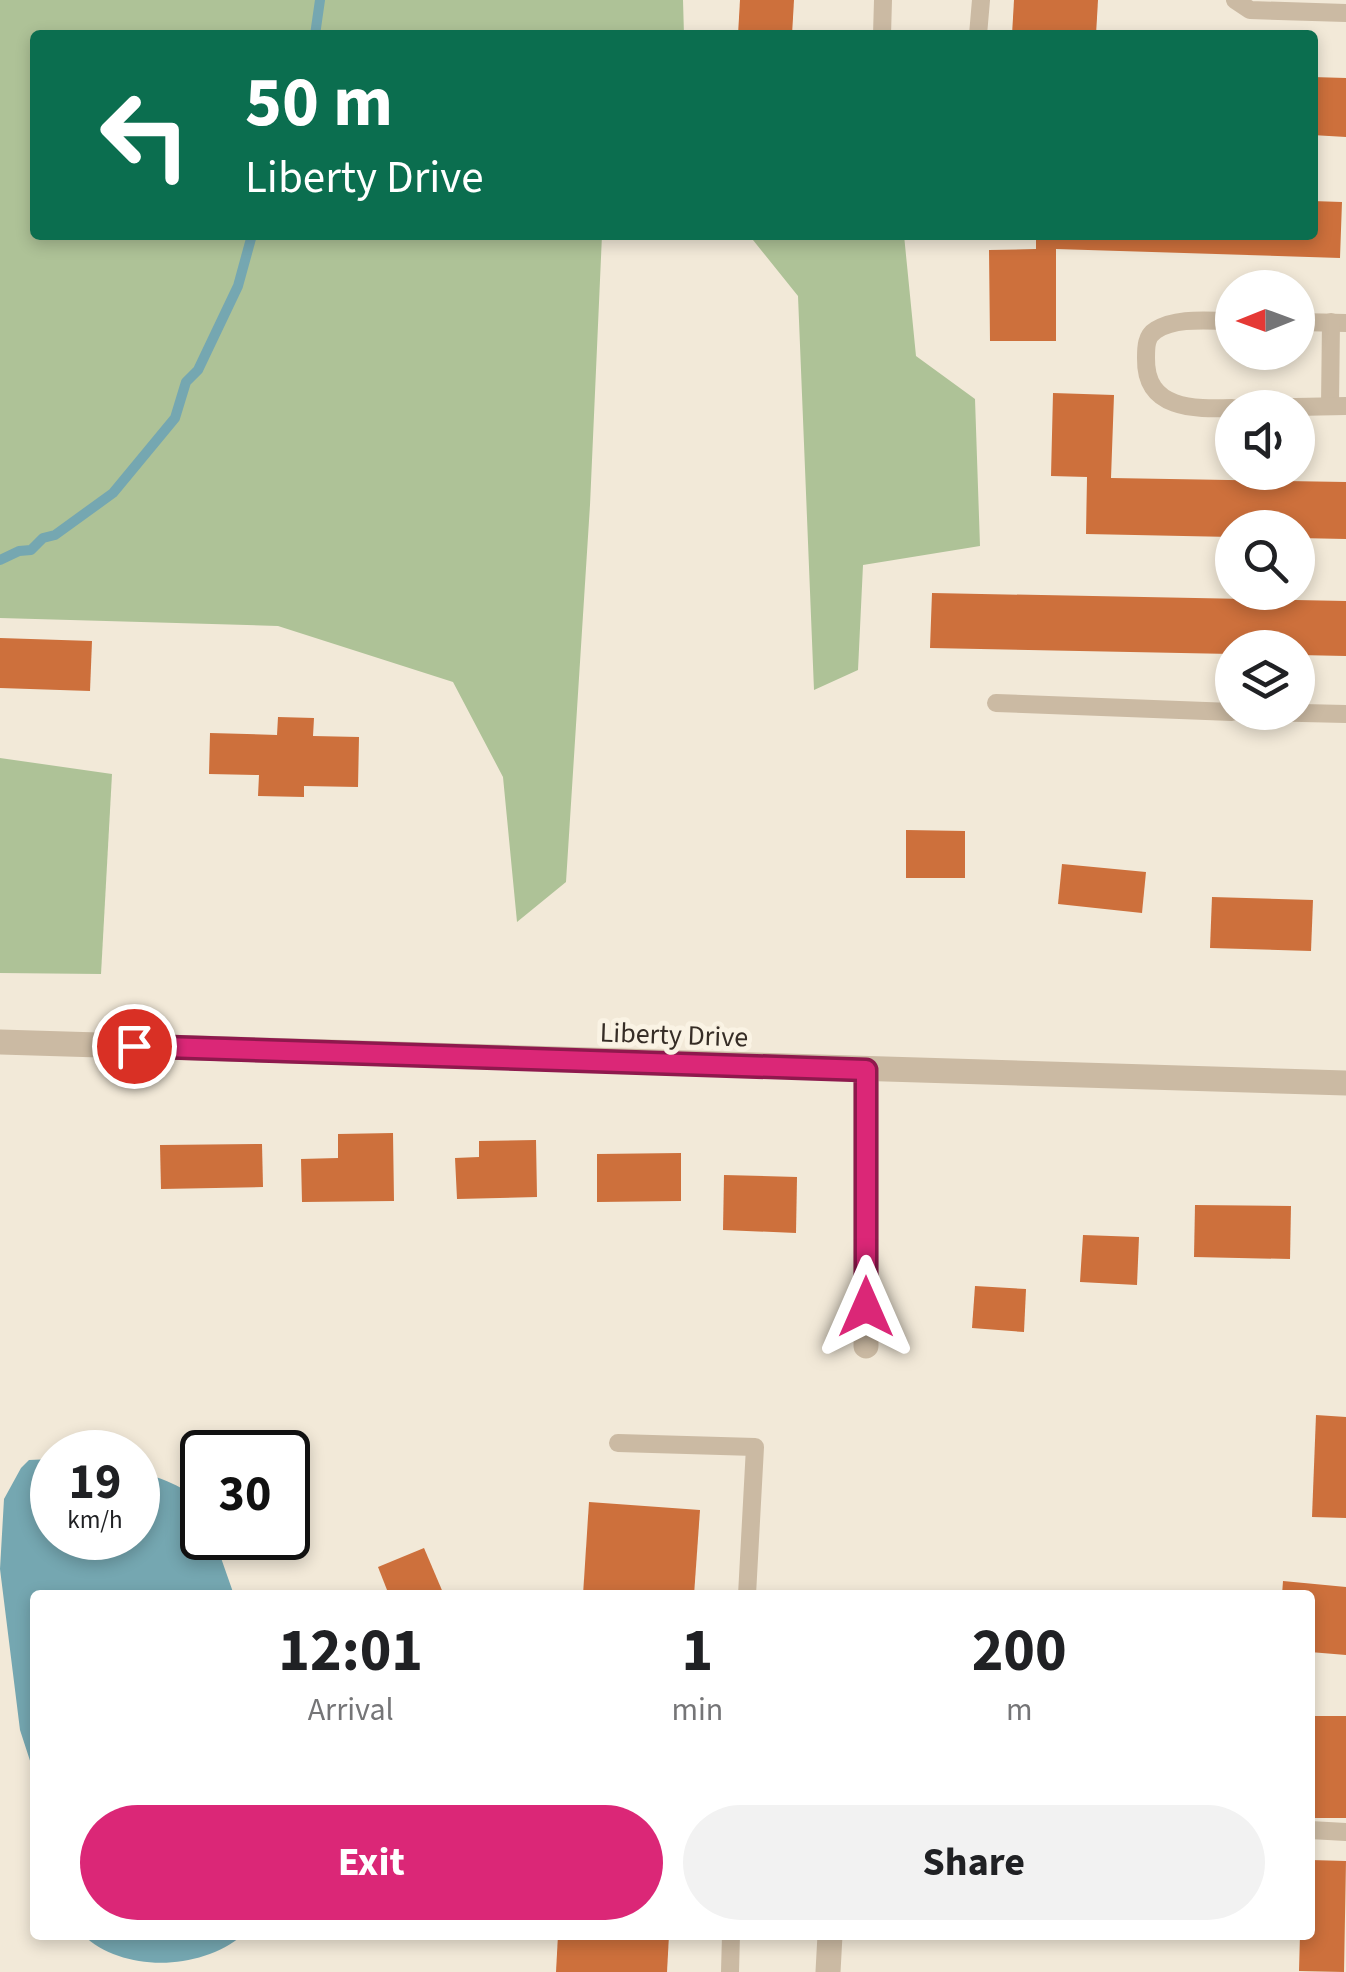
<!DOCTYPE html>
<html lang="en">
<head>
<meta charset="utf-8">
<style>
  :root { --surface:#fff; --page:#f2f2f2; --text:#202124; --muted:#757577; --accent:#db2777 }
  body { margin:0; font-family:"Source Sans 3",sans-serif; background:var(--page); color:var(--text); height:100vh; display:flex; flex-direction:column; font-size:38px; white-space:nowrap }
  * { box-sizing:border-box; margin:0 }
  p { font-size:32px; color:var(--muted) }
  .icon { flex:none; width:55px; height:55px; fill:none; stroke:currentColor; stroke-width:2; stroke-linecap:round; stroke-linejoin:round }
  .map { position:relative; flex:1; overflow:hidden }
  .panel { position:absolute; left:30px; top:1590px; width:1285px; height:350px; display:flex; flex-direction:column; background:var(--surface); border-radius:10px; box-shadow:0 5px 15px #0003 }
  .panel>* { flex:none }
  .hud { position:absolute; left:30px; top:30px; width:1288px; height:210px; border-radius:10px; box-shadow:0 5px 15px #0003; background:#0b6e4f; color:#fff; overflow:hidden }
  .needle { width:65px; rotate:269deg }
  .buttons { position:absolute; left:1215px; top:270px; display:grid; gap:20px }
  .buttons a { display:grid; place-items:center; width:100px; height:100px; border-radius:50%; background:var(--surface); box-shadow:0 5px 15px #0003; font-size:50px }
  .speed { position:absolute; left:30px; top:1430px; display:flex; gap:20px; font-size:50px; font-weight:700; text-align:center }
  .speed>* { display:grid; place-content:center; width:130px; height:130px; border-radius:50%; background:var(--surface); box-shadow:0 5px 15px #0003; line-height:1 }
  .speed small { font-size:25px; font-weight:400 }
  .speed .limit { border:5px solid #111; border-radius:15px; background:#fff; color:#111 }
  .pin { position:absolute; display:grid; place-items:center; width:85px; height:85px; color:#fff; margin:-42px; border:5px solid #fff; border-radius:50%; box-shadow:0 2px 10px #0007 }
  .me { position:absolute; width:110px; margin:-55px; rotate:0deg; stroke-linejoin:round; filter:drop-shadow(0 0 8px #0008) }
  .turn { display:flex; align-items:center; gap:35px; height:210px; padding:0 50px; font-size:45px }
  .turn .icon { width:130px; height:130px; stroke-width:2.5 }
  .turn b { display:block; font-size:70px; line-height:85px }
  .eta { display:flex; justify-content:space-evenly; align-items:center; height:170px; text-align:center }
  .eta b { font-size:60px; font-weight:700; line-height:70px }
  .button { display:flex; gap:20px; margin-top:auto; padding:20px 50px }
  .button a { flex:1; height:115px; border-radius:60px; background:var(--accent); color:#fff; font-size:40px; font-weight:700; line-height:115px; text-align:center }
  .button a+a { background:var(--page); color:var(--text) }
  .map>svg:first-child { display:block }
</style>
</head>
<body>
<div class="map">
<svg width="1346" height="1972" viewBox="0 0 1346 1972">
  <rect width="100%" height="100%" fill="#f2e9d8"/>
  <g fill="#aec297">
    <path d="M0,0H683L684,35H35V235H602L590,505L566,882L517,922L503,777L453,682L278,626L0,618Z"/>
    <path d="M749,235H904L916,356L975,399L980,546L863,565L858,670L814,690L798,296Z"/>
    <path d="M0,758L112,774L101,974L0,973Z"/>
  </g>
  <g fill="#75a7b1">
    <path d="M52,1459V1538H138V1471C158,1478 198,1488 202,1513C204,1521 202,1530 202,1538H214L234,1595H35V1776L20,1730L0,1569L4,1499L21,1468L29,1460Z"/>
    <path d="M83,1935H243C198,1972 122,1972 83,1935Z"/>
  </g>
  <g fill="none" stroke-linecap="round" stroke-linejoin="round">
    <g stroke="#75a7b1" stroke-width="10">
      <path d="M315,35L320,0"/>
      <path d="M0,560L19,551L31,550L43,538L55,535L113,493L175,418L186,382L198,370L238,286L252,235"/>
    </g>
  </g>
  <g fill="#cd703c">
    <path d="M740,0H794L792,35H738Z"/>
    <path d="M1014,0H1098L1096,35H1012Z"/>
    <path d="M1312,77L1346,78V137L1312,135Z"/>
    <path d="M1312,201L1342,202L1340,258L1056,249V341H990L989,250L1036,249V235H1312Z"/>
    <path d="M1053,393L1114,395L1111,478L1346,482V539L1298,538V528H1232V537L1086,534L1087,477L1051,476Z"/>
    <path d="M932,593L1346,601V656L1298,655V648H1232V654L930,648Z"/>
    <path d="M0,638L92,641L90,691L0,688Z"/>
    <path d="M278,717L314,718L313,736L359,737L358,787L304,786V797L258,796L259,775L209,774L210,733L277,735Z"/>
    <path d="M906,830L965,831V878H906Z"/>
    <path d="M1062,864L1146,872L1142,913L1058,904Z"/>
    <path d="M1212,897L1313,900L1311,951L1210,948Z"/>
    <path d="M393,1133L394,1201L302,1202L301,1159L338,1158V1134Z"/>
    <path d="M536,1140L537,1197L457,1199L455,1158L479,1157V1141Z"/>
    <path d="M262,1144L263,1187L161,1189L160,1145Z"/>
    <path d="M681,1153V1201L597,1202V1154Z"/>
    <path d="M724,1175L797,1177L796,1233L723,1230Z"/>
    <path d="M1195,1205L1291,1206L1290,1259L1194,1257Z"/>
    <path d="M1083,1235L1139,1237L1137,1285L1080,1282Z"/>
    <path d="M975,1286L1026,1289L1024,1332L972,1328Z"/>
    <path d="M1316,1415L1346,1417V1518L1312,1517Z"/>
    <path d="M589,1502L700,1510L694,1595H583Z"/>
    <path d="M424,1548L444,1595H389L378,1567Z"/>
    <path d="M1283,1581L1346,1587V1655L1310,1652V1595H1282Z"/>
    <rect x="1310" y="1716" width="36" height="102"/>
    <path d="M1310,1860L1346,1861L1344,1972L1299,1971L1300,1935H1310Z"/>
    <path d="M558,1935H669L667,1972H556Z"/>
  </g>
  <g fill="none" stroke-linecap="round" stroke-linejoin="round">
    <g stroke="#cbbaa3" stroke-width="18">
      <path d="M1235,0L1250,10L1346,13"/>
      <path d="M882,35L883,0"/>
      <path d="M978,35L981,0"/>
      <path d="M1232,321C1208,321 1177,317 1156,330C1146,336 1146,347 1146,358C1145,410 1194,409 1232,408"/>
      <path d="M1298,322L1346,323"/>
      <path d="M1330,405L1331,322"/>
      <path d="M1247,408L1346,406"/>
      <path d="M996,703L1232,712"/>
      <path d="M1259,712L1346,714"/>
      <path d="M618,1443L755,1447L747,1595"/>
      <path d="M1310,1830L1346,1832"/>
      <path d="M730,1972L731,1935"/>
    </g>
    <g stroke="#cbbaa3" stroke-width="25">
      <path d="M866,1346V1070"/>
      <path d="M828,1972L830,1935"/>
    </g>
    <path stroke="#cbbaa3" stroke-width="25" d="M0,1042L1346,1083"/>
  </g>
  <g fill="none" stroke-linecap="round" stroke-linejoin="round">
    <defs>
      <path id="route" d="M134,1046L866,1070V1307"/>
    </defs>
    <use href="#route" stroke="#8e194d" stroke-width="25"/>
    <use href="#route" stroke="#db2777" stroke-width="18"/>
  </g>
  <g text-anchor="middle" stroke-width="10" stroke-linejoin="round" paint-order="stroke">
    <g font-size="28" fill="#362d26" stroke="#faf3e4">
      <text transform="translate(674 1034) rotate(2)" y="10">Liberty Drive</text>
    </g>
  </g>
</svg>
<div class="buttons">
<a><svg class="needle" viewBox="-14 -14 28 28"><path d="M0-13l5 13h-10z" fill="#e53935"/><path d="M0 13l5-13h-10z" fill="#757577"/></svg></a>
<a><svg class="icon" aria-label="sound" viewBox="0 0 24 24"><path d="M4 9h4l5-4v14l-5-4H4zM17 9q2 3 0 6"/></svg></a>
<a><svg class="icon" aria-label="search" viewBox="0 0 24 24"><circle cx="10" cy="10" r="6"/><path d="M15 15l6 6"/></svg></a>
<a><svg class="icon" aria-label="layers" viewBox="0 0 24 24"><path d="M12 4l9 5-9 5-9-5zM3 14l9 5 9-5"/></svg></a>
</div>
<div class="speed"><div>19<small>km/h</small></div><div class="limit">30</div></div>
<div class="pin" style="left:134px;top:1046px;background:#d93025"><svg class="icon" aria-label="arrive" viewBox="0 0 24 24"><path d="M6 21V4h12l-3 4 3 4H6"/></svg></div>
<svg class="me" style="left:866px;top:1307px" viewBox="-20 -20 40 40"><path d="M0-17L14 15 0 8-14 15z" fill="#db2777" stroke="#fff" stroke-width="4"/></svg>
<div class="hud">
<div class="turn"><svg class="icon" aria-label="left" viewBox="0 0 24 24"><path d="M17 20v-9H6M10 6l-5 5 5 5"/></svg><div><b>50 m</b>Liberty Drive</div></div>
</div>
<section class="panel">
<div class="eta">
<div><b>12:01</b><p>Arrival</p></div>
<div><b>1</b><p>min</p></div>
<div><b>200</b><p>m</p></div>
</div>
<div class="button"><a>Exit</a><a>Share</a></div>
</section>
</div>
</body>
</html>
